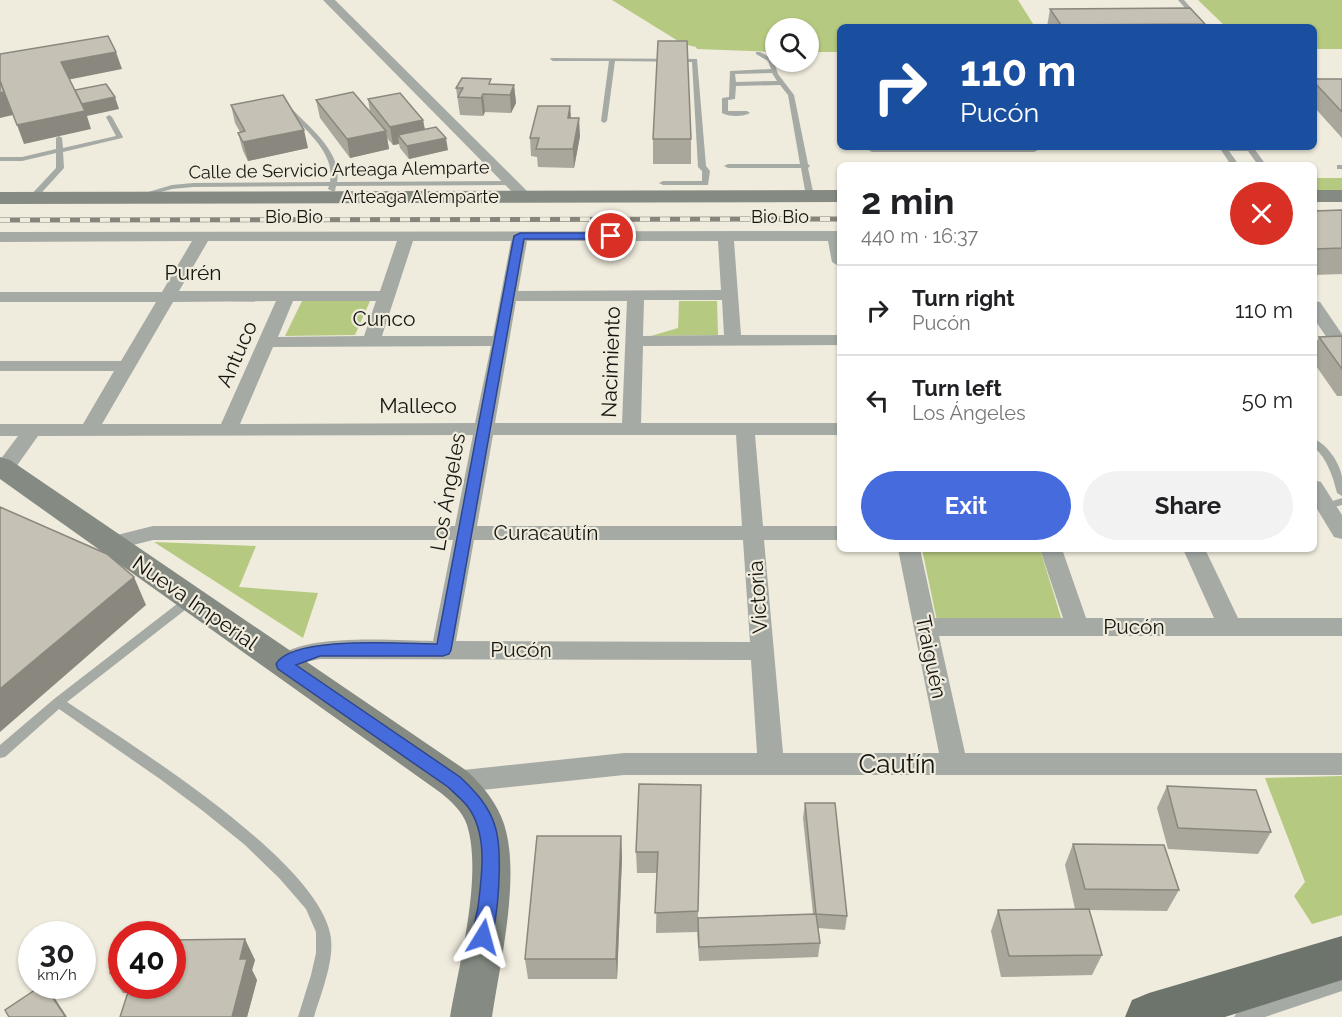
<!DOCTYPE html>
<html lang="en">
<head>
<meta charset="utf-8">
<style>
  :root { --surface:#fff; --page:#f2f2f2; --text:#202124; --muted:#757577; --line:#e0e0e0; --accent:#456bdd }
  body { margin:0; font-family:Raleway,sans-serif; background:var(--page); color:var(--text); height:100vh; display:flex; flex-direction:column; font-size:22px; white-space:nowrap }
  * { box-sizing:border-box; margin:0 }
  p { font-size:20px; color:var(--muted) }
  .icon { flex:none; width:33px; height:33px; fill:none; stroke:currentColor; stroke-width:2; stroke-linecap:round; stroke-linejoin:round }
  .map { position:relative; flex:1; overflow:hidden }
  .details { position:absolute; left:837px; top:162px; width:480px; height:390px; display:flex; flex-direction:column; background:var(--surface); border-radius:9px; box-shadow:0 2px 4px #0004 }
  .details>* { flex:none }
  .hud { position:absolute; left:837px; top:24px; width:480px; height:126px; border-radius:9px; box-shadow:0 2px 4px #0004; background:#1a4fa0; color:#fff; overflow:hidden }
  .tools { position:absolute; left:765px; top:18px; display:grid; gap:12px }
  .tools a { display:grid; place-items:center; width:54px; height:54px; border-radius:50%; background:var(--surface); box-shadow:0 2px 4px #0004; font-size:30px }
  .speed { position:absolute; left:18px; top:921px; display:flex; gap:12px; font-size:30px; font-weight:700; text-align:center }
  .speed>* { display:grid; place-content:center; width:78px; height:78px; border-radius:50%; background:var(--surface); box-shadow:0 2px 4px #0004; line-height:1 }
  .speed small { font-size:15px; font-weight:400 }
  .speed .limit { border:9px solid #d22; background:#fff; color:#111 }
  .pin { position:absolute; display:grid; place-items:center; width:51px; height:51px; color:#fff; margin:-26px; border:3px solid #fff; border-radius:50%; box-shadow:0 2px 6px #0007 }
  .me { position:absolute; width:66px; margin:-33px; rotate:8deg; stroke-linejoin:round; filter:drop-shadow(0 0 4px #0008) }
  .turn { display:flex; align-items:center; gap:21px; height:126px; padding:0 24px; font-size:27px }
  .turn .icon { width:78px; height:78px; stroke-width:2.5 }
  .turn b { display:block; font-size:42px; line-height:51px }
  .round { display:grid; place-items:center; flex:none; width:63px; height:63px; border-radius:32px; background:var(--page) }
  .summary { display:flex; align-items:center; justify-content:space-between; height:102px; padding:0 24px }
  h1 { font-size:36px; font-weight:700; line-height:45px }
  .action { display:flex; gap:12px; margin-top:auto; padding:12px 24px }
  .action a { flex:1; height:69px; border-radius:36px; background:var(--accent); color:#fff; font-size:24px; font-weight:700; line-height:69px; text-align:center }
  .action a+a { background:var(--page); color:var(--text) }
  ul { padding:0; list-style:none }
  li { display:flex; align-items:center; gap:18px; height:90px; padding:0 24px; border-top:2px solid var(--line) }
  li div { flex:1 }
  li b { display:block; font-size:22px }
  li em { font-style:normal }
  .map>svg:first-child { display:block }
</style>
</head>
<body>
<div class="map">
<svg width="1342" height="1017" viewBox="0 0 1342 1017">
  <rect width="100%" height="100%" fill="#efebdd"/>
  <g fill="#b5c980">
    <path d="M612,0H1018L1035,27H840V52H809L808,28H776L775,52L697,49L696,47L683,44Z"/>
    <path d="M1198,0H1342V49H1314V27H1226Z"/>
    <rect x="1314" y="178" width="28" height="13"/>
    <path d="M302,301H370L355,335L285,336Z"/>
    <path d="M679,301H717L718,335L651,336L678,328Z"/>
    <path d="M154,542L256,546L239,587L318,593L303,638Z"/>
    <path d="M922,549H1040L1062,621H937Z"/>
    <path d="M1342,776V915L1312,924L1294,896L1305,882L1265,778Z"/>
  </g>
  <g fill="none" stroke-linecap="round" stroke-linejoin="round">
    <g fill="#a6aaa5" fill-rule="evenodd">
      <path d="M1178,0H1184L1208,27H1202Z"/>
      <path d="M756,52H760L773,59L778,74L794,95L808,164L810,166L808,168L814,196L813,198L806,196L801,168H728L724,166L728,164H800L788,95L780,85L736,86L735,99L728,100V111H747L750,113C744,117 728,117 722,113V98L729,97L730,71L771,69L768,61L756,54ZM772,73L777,81L736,82L735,74Z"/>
      <path d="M551,58L697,59L706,166L710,171L708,185H663L659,183L663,181H702V171L698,167L692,62L615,61L607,121L604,123L601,121L609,61H553L550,59Z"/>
      <path d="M287,108H291C309,127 343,153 337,182L510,181L514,183L510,185L336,186L335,191H332L328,189L329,186L193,187L172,189L142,197L138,195L172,185L193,183L330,182C336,153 304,129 287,110Z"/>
      <path d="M109,115L112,117L123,137L122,138L63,152L64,168L35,200L28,198L56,168V153L22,161H0V157H22L56,149V138L59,136L62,138L63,148L116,136L106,117Z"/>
      <path d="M863,147H1036L1038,150L1034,152H872Z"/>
      <path d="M1219,147H1253L1266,165H1258L1248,151H1229L1239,165H1231Z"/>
      <rect x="1337" y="165" width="5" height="4"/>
      <path d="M1314,439C1327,444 1340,463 1342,477C1342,483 1342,490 1342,496L1337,493C1333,476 1327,459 1314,447Z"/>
      <path d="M1342,498V505L1327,509L1322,506L1323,504Z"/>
      <path d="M190,596L194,597L196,600L194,603L67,702C132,745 314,858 330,933C336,958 321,993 314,1017H298L311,975L316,953V932L306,909L280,879L245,845L203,811L160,779L59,709L5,757L0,758V745L54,699L186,597Z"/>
      <path d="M1342,977V991L1265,1017H1234L1237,1012L1242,1009Z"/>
    </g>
    <g fill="#a6aaa5" fill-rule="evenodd">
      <path d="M323,0H335L530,194L532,197L530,200H520Z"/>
      <path d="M840,231V267L832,262L828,241H734L741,335H840V345L643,346L641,423H840V435H755L763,526H840V540H764L783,753H939L898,549H920L935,618H1063L1040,549H1062L1086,618H1214L1183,549H1205L1238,618H1342V636H939L965,753H1342V775H624L454,793L445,790L441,782L445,774L454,771L624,753H757L751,660L320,659L306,662L284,673L276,670L272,664C290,631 398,641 433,641L453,540H153L109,551L101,549L98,544L101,539L153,526H455L473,435L38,436L11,474H0V460L18,436H0V424H83L114,371H0V361H121L156,302H0V292H162L192,241L0,242V232ZM208,241H397L380,291H179ZM413,241H511L493,336H382ZM527,241H718L721,290L518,291ZM644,300H722L724,335L643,336ZM276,301L221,424H102L173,302ZM293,301H376L364,336L278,337ZM516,301H627L622,423H495ZM491,346L475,423L240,424L273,347ZM493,435H736L742,526H477ZM474,540H743L750,642L456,641Z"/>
      <path d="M1314,301L1320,302L1342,334V345H1332L1314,319Z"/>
      <path d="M1314,480L1321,482L1342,515V539L1334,537L1314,504Z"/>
    </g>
    <g fill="#858a83" fill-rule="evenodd">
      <path d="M840,190V202L0,204V192Z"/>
      <rect x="1314" y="190" width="28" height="12"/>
      <path d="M0,457L10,460L467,771C483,786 497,803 504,824C521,876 500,963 492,1017H450C459,964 483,876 467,825C463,812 451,801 441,793L0,479Z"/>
    </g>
    <path fill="#6d746b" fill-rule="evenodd" d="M1342,936V980L1225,1017H1125L1132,1000L1149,993Z"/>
    <defs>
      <path id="rail" d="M0,220L840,219"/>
    </defs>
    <use href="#rail" stroke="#87847b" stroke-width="5"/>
    <use href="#rail" stroke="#efebdd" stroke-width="4" stroke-dasharray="10" stroke-linecap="butt"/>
  </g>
  <g fill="#a9a69b">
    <path d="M1050,9L1205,24L1204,27H1047Z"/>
    <path d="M1314,79H1342V138L1314,107Z"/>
    <path d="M492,84L514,85L516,103L511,113L485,112L483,116L460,115L456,88Z"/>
    <path d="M368,99L423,120L425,129L448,150L409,159L400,148L399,144L393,145L387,138L389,149L350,158L320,118L316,100L370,112Z"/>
    <path d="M231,105L308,148L248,161L243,151L238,133L240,132L235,123Z"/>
    <path d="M570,106L571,118L580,136L574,168L538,167L537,157L531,156L530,138Z"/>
    <rect x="653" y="139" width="38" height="25"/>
    <path d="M1342,210V274L1314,275V211Z"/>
    <path d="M1342,336V396H1337L1314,363V347L1319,337Z"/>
    <path d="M701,785L698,918L813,914L803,818L805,803L847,916L845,930L818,928L820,943L818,957L699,961L697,932L656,933L657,873H637L636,852Z"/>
    <path d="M1167,786L1271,832L1258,854L1168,849L1157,808Z"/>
    <path d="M621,836L622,858L617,979H528L525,959Z"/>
    <path d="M1073,844L1179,890L1167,911L1089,910L1102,955L1092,975L1001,977L991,931L998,910L1075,909L1065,865Z"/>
    <path d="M121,941L122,986H172L255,960L252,970L257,980L247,1017H120L128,993H123L110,973Z"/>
  </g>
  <g fill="#8a877e">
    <path d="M116,52L122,69L67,80L61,62Z"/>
    <path d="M514,85L516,103L511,113L510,95Z"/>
    <path d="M4,92L13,115L0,118V93Z"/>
    <path d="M483,94L485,112L483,116L481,98Z"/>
    <path d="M115,97L119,109L87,116L91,129L24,144L17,125L81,104Z"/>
    <path d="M570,106L571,124L568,118Z"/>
    <path d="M579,118L580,136L574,168L573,149Z"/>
    <path d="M423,120L426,138L398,135L399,144L393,145L390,127Z"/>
    <path d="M304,130L308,148L248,161L243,142Z"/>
    <path d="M386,131L389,149L350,158L347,139Z"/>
    <path d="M446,138L448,150L409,159L407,146Z"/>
    <path d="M134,577L146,605L0,732V689Z"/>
    <path d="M621,836L622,858L617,979L616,959Z"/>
    <path d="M245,939L255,960L252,970L257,980L247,1017H232L240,959Z"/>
    <path d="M45,986L54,997L67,1017H63Z"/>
  </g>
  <g fill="#c5c1b4" stroke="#8a877e" stroke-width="1.5">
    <path d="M1190,8L1205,24L1061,25L1050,9Z"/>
    <path d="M108,36L116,52L61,62L85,111L17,125L0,81V54Z"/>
    <path d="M658,41H687L691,139H653Z"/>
    <path d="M462,78L491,79L489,84L514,85L510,95L483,94L481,98L458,97L463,88H456Z"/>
    <path d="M1314,79H1342V112L1314,82Z"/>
    <path d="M0,81L4,92L0,93Z"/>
    <path d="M106,84L115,97L82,104L75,90Z"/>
    <path d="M353,92L386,131L347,139L316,100Z"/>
    <path d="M400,93L423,120L390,127L368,99Z"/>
    <path d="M283,95L304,130L243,142L238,133L245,131L231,105Z"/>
    <path d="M538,106H570L568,118H579L573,149H536L539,138H530Z"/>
    <path d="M436,127L446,138L407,146L398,135Z"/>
    <path d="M1342,210V248L1314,249V211Z"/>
    <path d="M1342,336V369L1319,337Z"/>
    <path d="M0,507L107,554L134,577L0,689Z"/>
    <path d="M639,784L701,785L698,911L655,913L658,852H636Z"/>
    <path d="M1167,786L1256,790L1271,832L1178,828Z"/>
    <path d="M805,803H835L847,916L816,914Z"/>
    <path d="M537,836H621L616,959H525Z"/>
    <path d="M1073,844L1164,845L1179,890L1085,889Z"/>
    <path d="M1089,909L1102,955L1009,956L998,910Z"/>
    <path d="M816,914L820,943L699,947L698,918Z"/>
    <path d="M245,939L240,959H247L232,1017H120L130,986H172V940Z"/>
    <path d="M121,941L122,972L110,973Z"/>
    <path d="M41,986H45L65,1016L63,1017H9L5,1010Z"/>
  </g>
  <path fill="#456bdd" stroke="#2d4690" stroke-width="1.5" d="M520,233H611L616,236L611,239H524L451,650L449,654L443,656H320L296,665L460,777C475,791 489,806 495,826C503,850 499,920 489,943L483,946L476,943C471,932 476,918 478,907C482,875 488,834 468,807C462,799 454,793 448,787L278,669L276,664C292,635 405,644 437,644L514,236Z"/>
  <g text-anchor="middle" stroke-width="4.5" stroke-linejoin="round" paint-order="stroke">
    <g font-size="18" fill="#161510" stroke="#efebdd">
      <text transform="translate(339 170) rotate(-1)" y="6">Calle de Servicio Arteaga Alemparte</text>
      <text x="420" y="203">Arteaga Alemparte</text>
      <text x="294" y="223">Bio Bio</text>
      <text x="780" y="223">Bio Bio</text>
    </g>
    <g font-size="21" fill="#161510" stroke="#efebdd">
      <text x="193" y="280">Purén</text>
      <text x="384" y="326">Cunco</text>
      <text transform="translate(237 354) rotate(-66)" y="7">Antuco</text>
      <text transform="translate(611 362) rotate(-88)" y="7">Nacimiento</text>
      <text x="418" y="413">Malleco</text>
      <text transform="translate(448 492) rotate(-80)" y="7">Los Ángeles</text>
      <text x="546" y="540">Curacautín</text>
      <text transform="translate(758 597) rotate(-94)" y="7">Victoria</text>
      <text transform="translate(195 603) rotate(35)" y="7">Nueva Imperial</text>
      <text x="1134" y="634">Pucón</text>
      <text x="521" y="657">Pucón</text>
      <text transform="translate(931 657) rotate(78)" y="7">Traiguén</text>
    </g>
    <g font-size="26" fill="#161510" stroke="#efebdd">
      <text x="897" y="773">Cautín</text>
    </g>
  </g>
</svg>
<div class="tools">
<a><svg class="icon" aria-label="search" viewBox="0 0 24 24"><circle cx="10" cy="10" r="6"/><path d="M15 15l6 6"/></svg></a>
</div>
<div class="speed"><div>30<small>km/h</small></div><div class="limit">40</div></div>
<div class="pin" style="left:611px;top:236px;background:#d93025"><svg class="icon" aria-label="arrive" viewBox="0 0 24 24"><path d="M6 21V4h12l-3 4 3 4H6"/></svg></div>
<svg class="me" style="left:483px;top:937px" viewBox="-20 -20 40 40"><path d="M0-17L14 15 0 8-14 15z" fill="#456bdd" stroke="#fff" stroke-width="4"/></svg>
<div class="hud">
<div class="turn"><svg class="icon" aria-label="right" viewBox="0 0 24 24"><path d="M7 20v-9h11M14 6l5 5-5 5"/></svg><div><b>110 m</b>Pucón</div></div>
</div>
<section class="details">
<div class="summary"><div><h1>2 min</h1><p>440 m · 16:37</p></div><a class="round" style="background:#d93025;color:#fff"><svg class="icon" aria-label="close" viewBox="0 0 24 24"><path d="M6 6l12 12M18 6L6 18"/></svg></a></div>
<ul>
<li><svg class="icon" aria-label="right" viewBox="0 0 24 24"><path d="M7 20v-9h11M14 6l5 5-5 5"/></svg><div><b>Turn right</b><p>Pucón</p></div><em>110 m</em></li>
<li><svg class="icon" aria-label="left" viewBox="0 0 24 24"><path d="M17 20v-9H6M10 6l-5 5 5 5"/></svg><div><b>Turn left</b><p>Los Ángeles</p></div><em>50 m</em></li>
</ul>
<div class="action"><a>Exit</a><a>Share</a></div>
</section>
</div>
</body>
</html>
